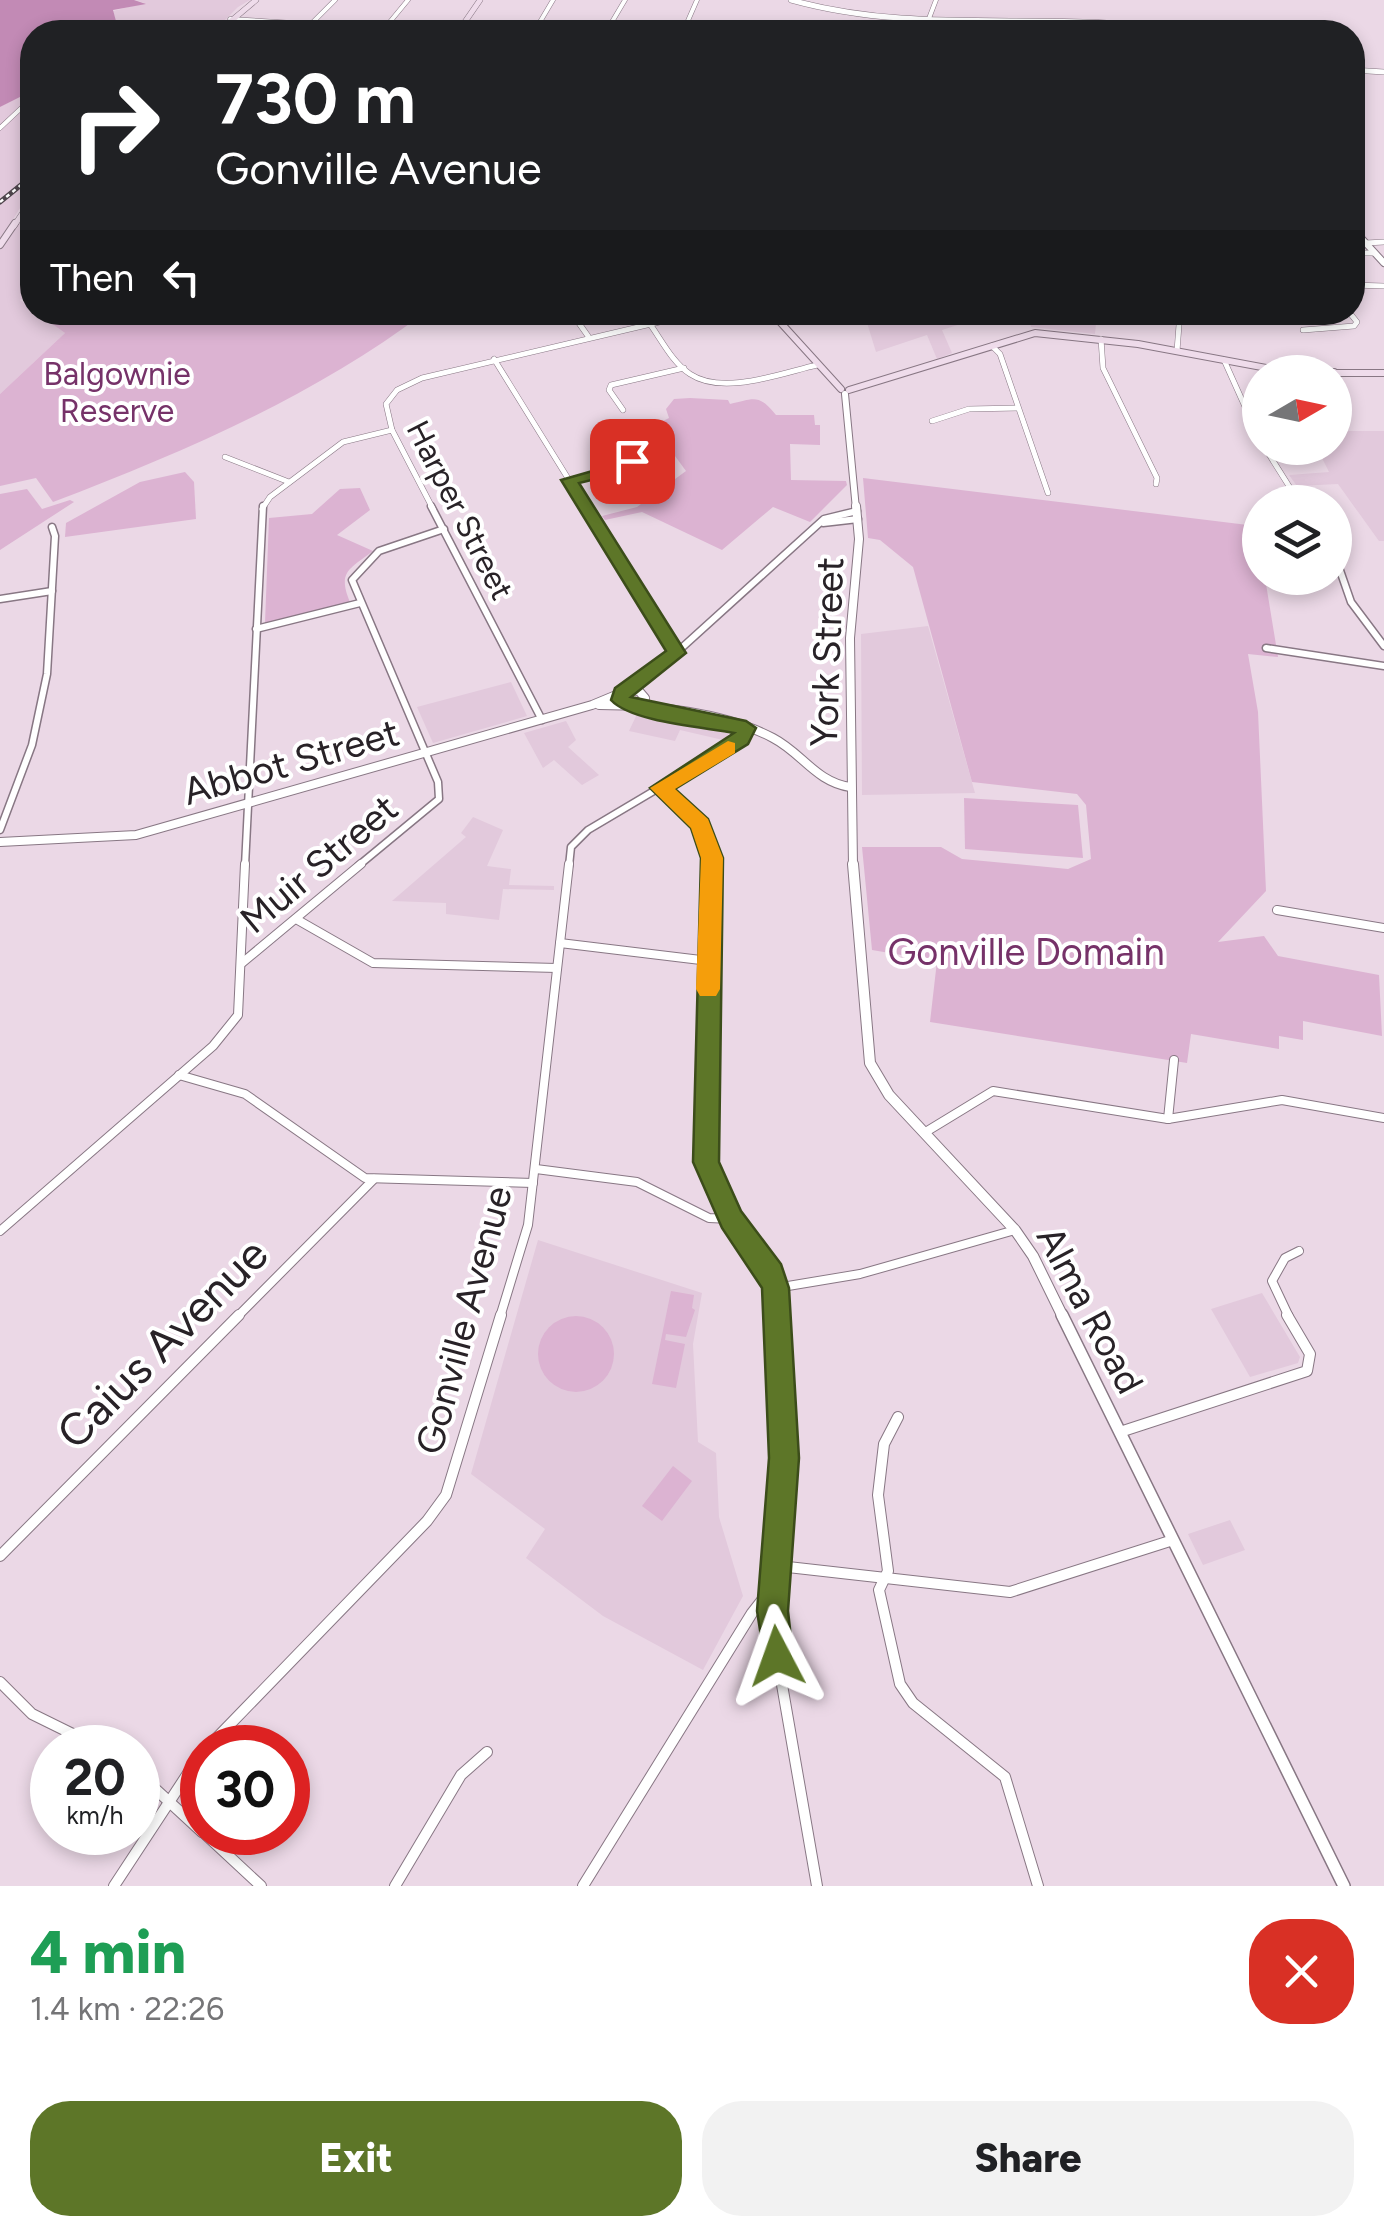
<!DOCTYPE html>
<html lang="en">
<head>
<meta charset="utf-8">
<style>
  :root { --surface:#fff; --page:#f2f2f2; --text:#202124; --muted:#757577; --accent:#5d7628 }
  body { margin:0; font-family:Figtree,sans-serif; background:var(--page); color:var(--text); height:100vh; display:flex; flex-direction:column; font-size:38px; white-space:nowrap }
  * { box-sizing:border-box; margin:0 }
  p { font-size:32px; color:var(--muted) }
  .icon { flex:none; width:55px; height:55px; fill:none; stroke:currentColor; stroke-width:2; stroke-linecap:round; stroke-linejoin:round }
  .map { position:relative; height:1886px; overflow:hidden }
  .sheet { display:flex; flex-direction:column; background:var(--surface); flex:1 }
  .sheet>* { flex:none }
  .guide { position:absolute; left:20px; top:20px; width:1345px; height:305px; border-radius:40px; box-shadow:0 5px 15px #0003; background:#202124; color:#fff; overflow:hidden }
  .needle { width:65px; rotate:81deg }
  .buttons { position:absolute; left:1242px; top:355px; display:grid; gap:20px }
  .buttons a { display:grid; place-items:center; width:110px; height:110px; border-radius:50%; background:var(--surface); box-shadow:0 5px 15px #0003; font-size:50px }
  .speed { position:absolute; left:30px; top:1725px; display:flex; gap:20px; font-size:50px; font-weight:700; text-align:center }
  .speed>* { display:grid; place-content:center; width:130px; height:130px; border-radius:50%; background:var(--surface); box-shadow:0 5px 15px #0003; line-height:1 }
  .speed small { font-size:25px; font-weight:400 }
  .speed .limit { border:15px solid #d22; background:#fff; color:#111 }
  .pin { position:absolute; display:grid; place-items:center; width:85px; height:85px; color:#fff; margin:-42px; border-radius:20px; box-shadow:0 5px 15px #0006 }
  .me { position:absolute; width:110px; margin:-55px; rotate:356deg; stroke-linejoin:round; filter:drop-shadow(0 0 8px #0008) }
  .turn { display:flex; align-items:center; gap:35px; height:210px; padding:0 30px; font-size:45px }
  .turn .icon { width:130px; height:130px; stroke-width:2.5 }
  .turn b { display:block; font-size:70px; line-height:85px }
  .then { display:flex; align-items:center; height:95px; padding:0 30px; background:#0003; gap:20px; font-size:38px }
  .round { display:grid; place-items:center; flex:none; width:105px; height:105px; border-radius:40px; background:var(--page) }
  .headline { display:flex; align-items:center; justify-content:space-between; height:170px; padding:0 30px }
  h1 { font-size:60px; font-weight:800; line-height:75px; color:#1e9e55 }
  .primary-button { display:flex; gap:20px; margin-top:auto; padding:20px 30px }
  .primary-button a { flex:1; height:115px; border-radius:40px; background:var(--accent); color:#fff; font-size:40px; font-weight:800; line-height:115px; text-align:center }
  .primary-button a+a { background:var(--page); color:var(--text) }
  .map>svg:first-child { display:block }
</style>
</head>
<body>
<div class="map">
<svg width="1384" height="1886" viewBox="0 0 1384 1886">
  <rect width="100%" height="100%" fill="#ebd8e6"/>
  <g fill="#e2c9dc">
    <path d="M135,0H250L238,7L213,32H119L113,11L144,3Z"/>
    <path d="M32,91V189L0,240V107Z"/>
    <path d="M32,205V293L20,300L65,333L0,394V250Z"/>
    <path d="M864,313H995L942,330L952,353L937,359L927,335L876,352Z"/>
    <path d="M1028,313H1097L1095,334L1031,327Z"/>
    <path d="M1335,431H1384V541H1379L1338,484L1297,486L1289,475L1329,472L1317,448H1335Z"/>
    <path d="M928,626L975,793L862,795L861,634Z"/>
    <path d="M511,682L527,716L433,743L417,707Z"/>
    <path d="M638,712L727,732L729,737L723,740L680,730L675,741L629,731Z"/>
    <path d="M566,721L576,740L568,747L599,775L582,785L554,760L543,768L524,733Z"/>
    <path d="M473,817L503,830L487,866L511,869L509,885L554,886V890L503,889L499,920L446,914V903L392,901L466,837L461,833Z"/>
    <path d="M538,1240L702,1293L693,1344L698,1442L716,1453L719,1517L743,1596L703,1670L603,1616L526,1558L545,1529L471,1474Z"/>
    <path d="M1262,1293L1300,1357L1298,1363L1250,1377L1211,1309Z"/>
    <path d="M1230,1520L1245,1550L1203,1565L1188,1534Z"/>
  </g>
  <g fill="#dcb3d2">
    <path d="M37,313H424C313,397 183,452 53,502L36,478L0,486V394L65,333Z"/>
    <path d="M690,398L728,400L730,404C755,398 759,394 776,415H814L815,425H820V445L790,444L791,480L846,481L847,485L810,522L773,507L722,550L642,512L605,520L602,516L637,507L686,471L653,426L669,418L666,409L674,399Z"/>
    <path d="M185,472L194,482L196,519L65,537L66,523L140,482Z"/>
    <path d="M863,478L1256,526L1260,578H1265L1278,657L1248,654L1258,712L1266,891L1218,942L1264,936L1278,956L1379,975L1382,1036L1303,1021V1040L1279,1036V1049L1191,1034L1187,1063L930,1022L937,961L872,950L862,847H941L962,859L1068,869L1091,859L1086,805L1077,794L972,782L913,567L880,540L868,538Z"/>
    <path d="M360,488L370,510L337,535L373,551C350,569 337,571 350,602L265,623L269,518L312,514L340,489Z"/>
    <path d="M27,489L42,509L70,500L74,502L0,550V494Z"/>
    <path d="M964,798L1078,805L1083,858L965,849Z"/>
    <path d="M671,1291L694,1295L692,1308L695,1310L686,1337L666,1334L665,1340L685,1344L676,1388L652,1384Z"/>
    <circle cx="576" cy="1354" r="38"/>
    <path d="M673,1466L692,1481L662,1521L642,1506Z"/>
  </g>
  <path fill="#c28ab5" d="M0,0H134L146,4L113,10L119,32H32V91L0,107Z"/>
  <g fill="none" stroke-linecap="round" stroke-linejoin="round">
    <defs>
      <g id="minor-far4">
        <path d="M230,19L439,32"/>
        <path d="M928,21L936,0"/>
        <path d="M384,29L408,0"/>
        <path d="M303,32L335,0"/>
        <path d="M534,32L553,0"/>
        <path d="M606,32L625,0"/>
        <path d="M683,32L697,0"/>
        <path d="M0,128L32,98"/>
      </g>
      <g id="minor-far3">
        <path d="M1366,243L1384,242"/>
        <path d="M1352,253H1374"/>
        <path d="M1352,285L1384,286"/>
        <path d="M571,312L588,336"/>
        <path d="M1212,312L1227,318"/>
        <path d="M650,324C662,341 673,363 690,374C723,396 782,373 817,365"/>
        <path d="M1303,330L1354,326L1357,322L1349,312"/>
        <path d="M1101,339L1103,368L1157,478L1156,484"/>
        <path d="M992,346L1000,354L1048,493"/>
        <path d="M1177,351L1180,312"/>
        <path d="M494,359L587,509"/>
        <path d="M1224,360L1260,440"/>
        <path d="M623,410L609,390L611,385L684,368"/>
        <path d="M932,421L969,409L1018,408"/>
        <path d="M1265,448L1299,502"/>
        <path d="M225,457L289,482"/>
        <path d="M569,480L634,465"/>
        <path d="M262,509L270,497L343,442L392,430"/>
        <path d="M433,509L392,430L386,404L397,390L422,378L702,312"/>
      </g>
      <g id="minor-far2">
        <path d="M431,506L542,720"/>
        <path d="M585,506L676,653"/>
        <path d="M823,523L858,519"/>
        <path d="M1335,556L1351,602L1384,646"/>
        <path d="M0,599L52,591"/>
        <path d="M256,629L360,603"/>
        <path d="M1266,648L1384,666"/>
        <path d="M628,690L676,653L824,519L857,511"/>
        <path d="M661,788L700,824L712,866"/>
        <path d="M0,830L32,745L47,674L55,536L52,527"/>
        <path d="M245,866L263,506"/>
        <path d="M358,866L439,799L438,782L352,580L379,551L444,529"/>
        <path d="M569,866L571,847L588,830L738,741L746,728"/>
      </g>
      <g id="minor-far1">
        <path d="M712,864L706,1162L731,1219L771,1273L777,1317"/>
        <path d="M1277,910L1384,928"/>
        <path d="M296,919L373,963L557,968"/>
        <path d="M560,943L709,961"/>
        <path d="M242,963L361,864"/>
        <path d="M179,1075L245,1094L365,1178L533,1183"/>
        <path d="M1168,1119L1174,1060"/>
        <path d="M924,1133L993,1091L1168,1119L1282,1100L1384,1118"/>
        <path d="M536,1169L637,1182L709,1218L731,1219"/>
        <path d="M0,1231L213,1046L238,1015L245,864"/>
        <path d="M776,1288L860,1274L1015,1230"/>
        <path d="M237,1317L374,1179"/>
        <path d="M500,1317L528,1225L569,864"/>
        <path d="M1289,1317L1272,1281L1285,1258L1299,1251"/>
      </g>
      <g id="minor">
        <path d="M777,1315L784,1458L773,1633L817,1886"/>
        <path d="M898,1417L884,1444L878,1495L888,1571L879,1590L900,1684L913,1703L1005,1777L1038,1886"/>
        <path d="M1120,1432L1307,1371L1310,1354L1287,1315"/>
        <path d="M0,1556L239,1315"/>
        <path d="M0,1682L32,1714L101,1748"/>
        <path d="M207,1748L427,1521L446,1495L501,1315"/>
        <path d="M138,1773L202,1832"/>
        <path d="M203,1832L261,1886"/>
        <path d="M114,1886L202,1752"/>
        <path d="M395,1886L461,1775L487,1752"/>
        <path d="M583,1886L752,1613L788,1567L1010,1592L1173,1540"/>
      </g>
      <g id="tertiary-far4">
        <path d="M791,0C924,37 1053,8 1188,32"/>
        <path d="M1352,70L1384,72"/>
      </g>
      <g id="tertiary-far3">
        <path d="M1352,228L1384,263"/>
        <path d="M845,394L856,509"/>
      </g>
      <g id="tertiary-far2">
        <path d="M599,705C653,705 724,712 773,738C802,753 816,782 850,787"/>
        <path d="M0,842L136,835L592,705L628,690L639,691L645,698"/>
        <path d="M853,866L850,638L859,539L856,506"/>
      </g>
      <path id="tertiary-far1" d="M853,864L870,1063L889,1095L1015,1230L1033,1256L1063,1317"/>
      <path id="tertiary" d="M1062,1315L1344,1886"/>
      <g id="secondary-far1">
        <path d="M218,32L256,0"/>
        <path d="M458,32L480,0"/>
        <path d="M14,226L32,199"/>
      </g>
      <g id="secondary">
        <path d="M0,245L15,223"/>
        <path d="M771,312L841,389"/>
        <path d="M1335,373H1384"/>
        <path d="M849,390L1035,333L1138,344L1283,371L1334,372"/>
      </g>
    </defs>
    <use href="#minor-far4" stroke="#887784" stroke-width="5"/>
    <use href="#minor-far3" stroke="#887784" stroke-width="6"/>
    <use href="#minor-far2" stroke="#887784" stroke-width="9"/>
    <use href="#minor-far1" stroke="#887784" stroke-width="10"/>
    <use href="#minor" stroke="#887784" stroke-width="12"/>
    <use href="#tertiary-far4" stroke="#887784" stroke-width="6"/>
    <use href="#tertiary-far3" stroke="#887784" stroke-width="8"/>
    <use href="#tertiary-far2" stroke="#887784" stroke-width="10"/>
    <use href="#tertiary-far1" stroke="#887784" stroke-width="12"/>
    <use href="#tertiary" stroke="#887784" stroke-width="14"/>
    <use href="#secondary-far1" stroke="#887784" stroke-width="6"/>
    <use href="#secondary" stroke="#887784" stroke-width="8"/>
    <use href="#minor-far4" stroke="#fff" stroke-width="4"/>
    <use href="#minor-far3" stroke="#fff" stroke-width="5"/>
    <use href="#minor-far2" stroke="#fff" stroke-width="6"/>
    <use href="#minor-far1" stroke="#fff" stroke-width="8"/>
    <use href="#minor" stroke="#fff" stroke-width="10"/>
    <use href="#tertiary-far4" stroke="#fff" stroke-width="5"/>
    <use href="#tertiary-far3" stroke="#fff" stroke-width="6"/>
    <use href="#tertiary-far2" stroke="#fff" stroke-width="8"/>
    <use href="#tertiary-far1" stroke="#fff" stroke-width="10"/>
    <use href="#tertiary" stroke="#fff" stroke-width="11"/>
    <use href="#secondary-far1" stroke="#efdceb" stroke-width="5"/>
    <use href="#secondary" stroke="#efdceb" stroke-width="6"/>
    <defs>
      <path id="rail" d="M0,202L32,176"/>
    </defs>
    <use href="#rail" stroke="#4e454c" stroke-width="5"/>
    <use href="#rail" stroke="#fff" stroke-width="2.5" stroke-dasharray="4" stroke-linecap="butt"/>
  </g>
  <path fill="#5d7628" stroke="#3c4d1a" stroke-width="2.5" d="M632,456L640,461V468L579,483L686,653L631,697L746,721L756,728L748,744L675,789L708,819L723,858L719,1162L741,1211L781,1264L789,1288L799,1458L788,1611L793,1656L788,1668L777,1672L766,1668L757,1611L769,1458L762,1288L722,1228L693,1162L701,858L691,828L650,788L734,733C703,727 631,722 611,700L615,688L666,651L561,480L624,462Z"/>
  <path fill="#f59e0b" d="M728,741L735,743V753L675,789L708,819L723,858L720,989L716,996H700L696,989L701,858L691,828L650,788Z"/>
  <g text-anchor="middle" stroke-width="8" stroke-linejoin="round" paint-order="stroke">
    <g font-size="32" fill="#763269" stroke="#fff">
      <text x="117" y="385">Balgownie<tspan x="117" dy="37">Reserve</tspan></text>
    </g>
    <g font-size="32" fill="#282227" stroke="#fff">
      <text transform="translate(460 510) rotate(63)" y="11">Harper Street</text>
    </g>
    <g font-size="38" fill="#282227" stroke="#fff">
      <text transform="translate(827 652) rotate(-88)" y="13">York Street</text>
      <text transform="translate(291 762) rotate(-16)" y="13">Abbot Street</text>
      <text transform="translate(319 864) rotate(-40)" y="13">Muir Street</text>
      <text transform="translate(1090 1310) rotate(62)" y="13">Alma Road</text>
      <text transform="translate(464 1320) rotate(-75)" y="13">Gonville Avenue</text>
    </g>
    <g font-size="38" fill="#763269" stroke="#fff">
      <text x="1026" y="965">Gonville Domain</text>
    </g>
    <g font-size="45" fill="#282227" stroke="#fff">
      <text transform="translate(162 1343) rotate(-45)" y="16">Caius Avenue</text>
    </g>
  </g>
</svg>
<div class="buttons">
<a><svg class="needle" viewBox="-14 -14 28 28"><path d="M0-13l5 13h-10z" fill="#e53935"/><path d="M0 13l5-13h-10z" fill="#757577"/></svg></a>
<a><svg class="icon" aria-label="layers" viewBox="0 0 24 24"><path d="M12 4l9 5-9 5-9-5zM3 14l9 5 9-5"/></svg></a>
</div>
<div class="speed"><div>20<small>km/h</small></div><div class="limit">30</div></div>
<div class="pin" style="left:632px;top:461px;background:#d93025"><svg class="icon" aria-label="arrive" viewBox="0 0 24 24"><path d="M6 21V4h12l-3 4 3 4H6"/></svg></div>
<svg class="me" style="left:777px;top:1656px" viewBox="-20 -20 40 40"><path d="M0-17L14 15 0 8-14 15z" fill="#5d7628" stroke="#fff" stroke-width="4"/></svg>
<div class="guide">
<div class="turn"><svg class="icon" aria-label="right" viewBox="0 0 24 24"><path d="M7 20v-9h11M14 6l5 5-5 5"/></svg><div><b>730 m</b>Gonville Avenue</div></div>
<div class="then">Then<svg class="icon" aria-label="left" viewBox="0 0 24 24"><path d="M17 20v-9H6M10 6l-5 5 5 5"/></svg></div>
</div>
</div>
<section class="sheet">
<div class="headline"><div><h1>4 min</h1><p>1.4 km · 22:26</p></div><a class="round" style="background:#d93025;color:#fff"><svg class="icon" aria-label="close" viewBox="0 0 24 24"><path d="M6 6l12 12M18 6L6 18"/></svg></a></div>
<div class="primary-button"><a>Exit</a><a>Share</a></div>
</section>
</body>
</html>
